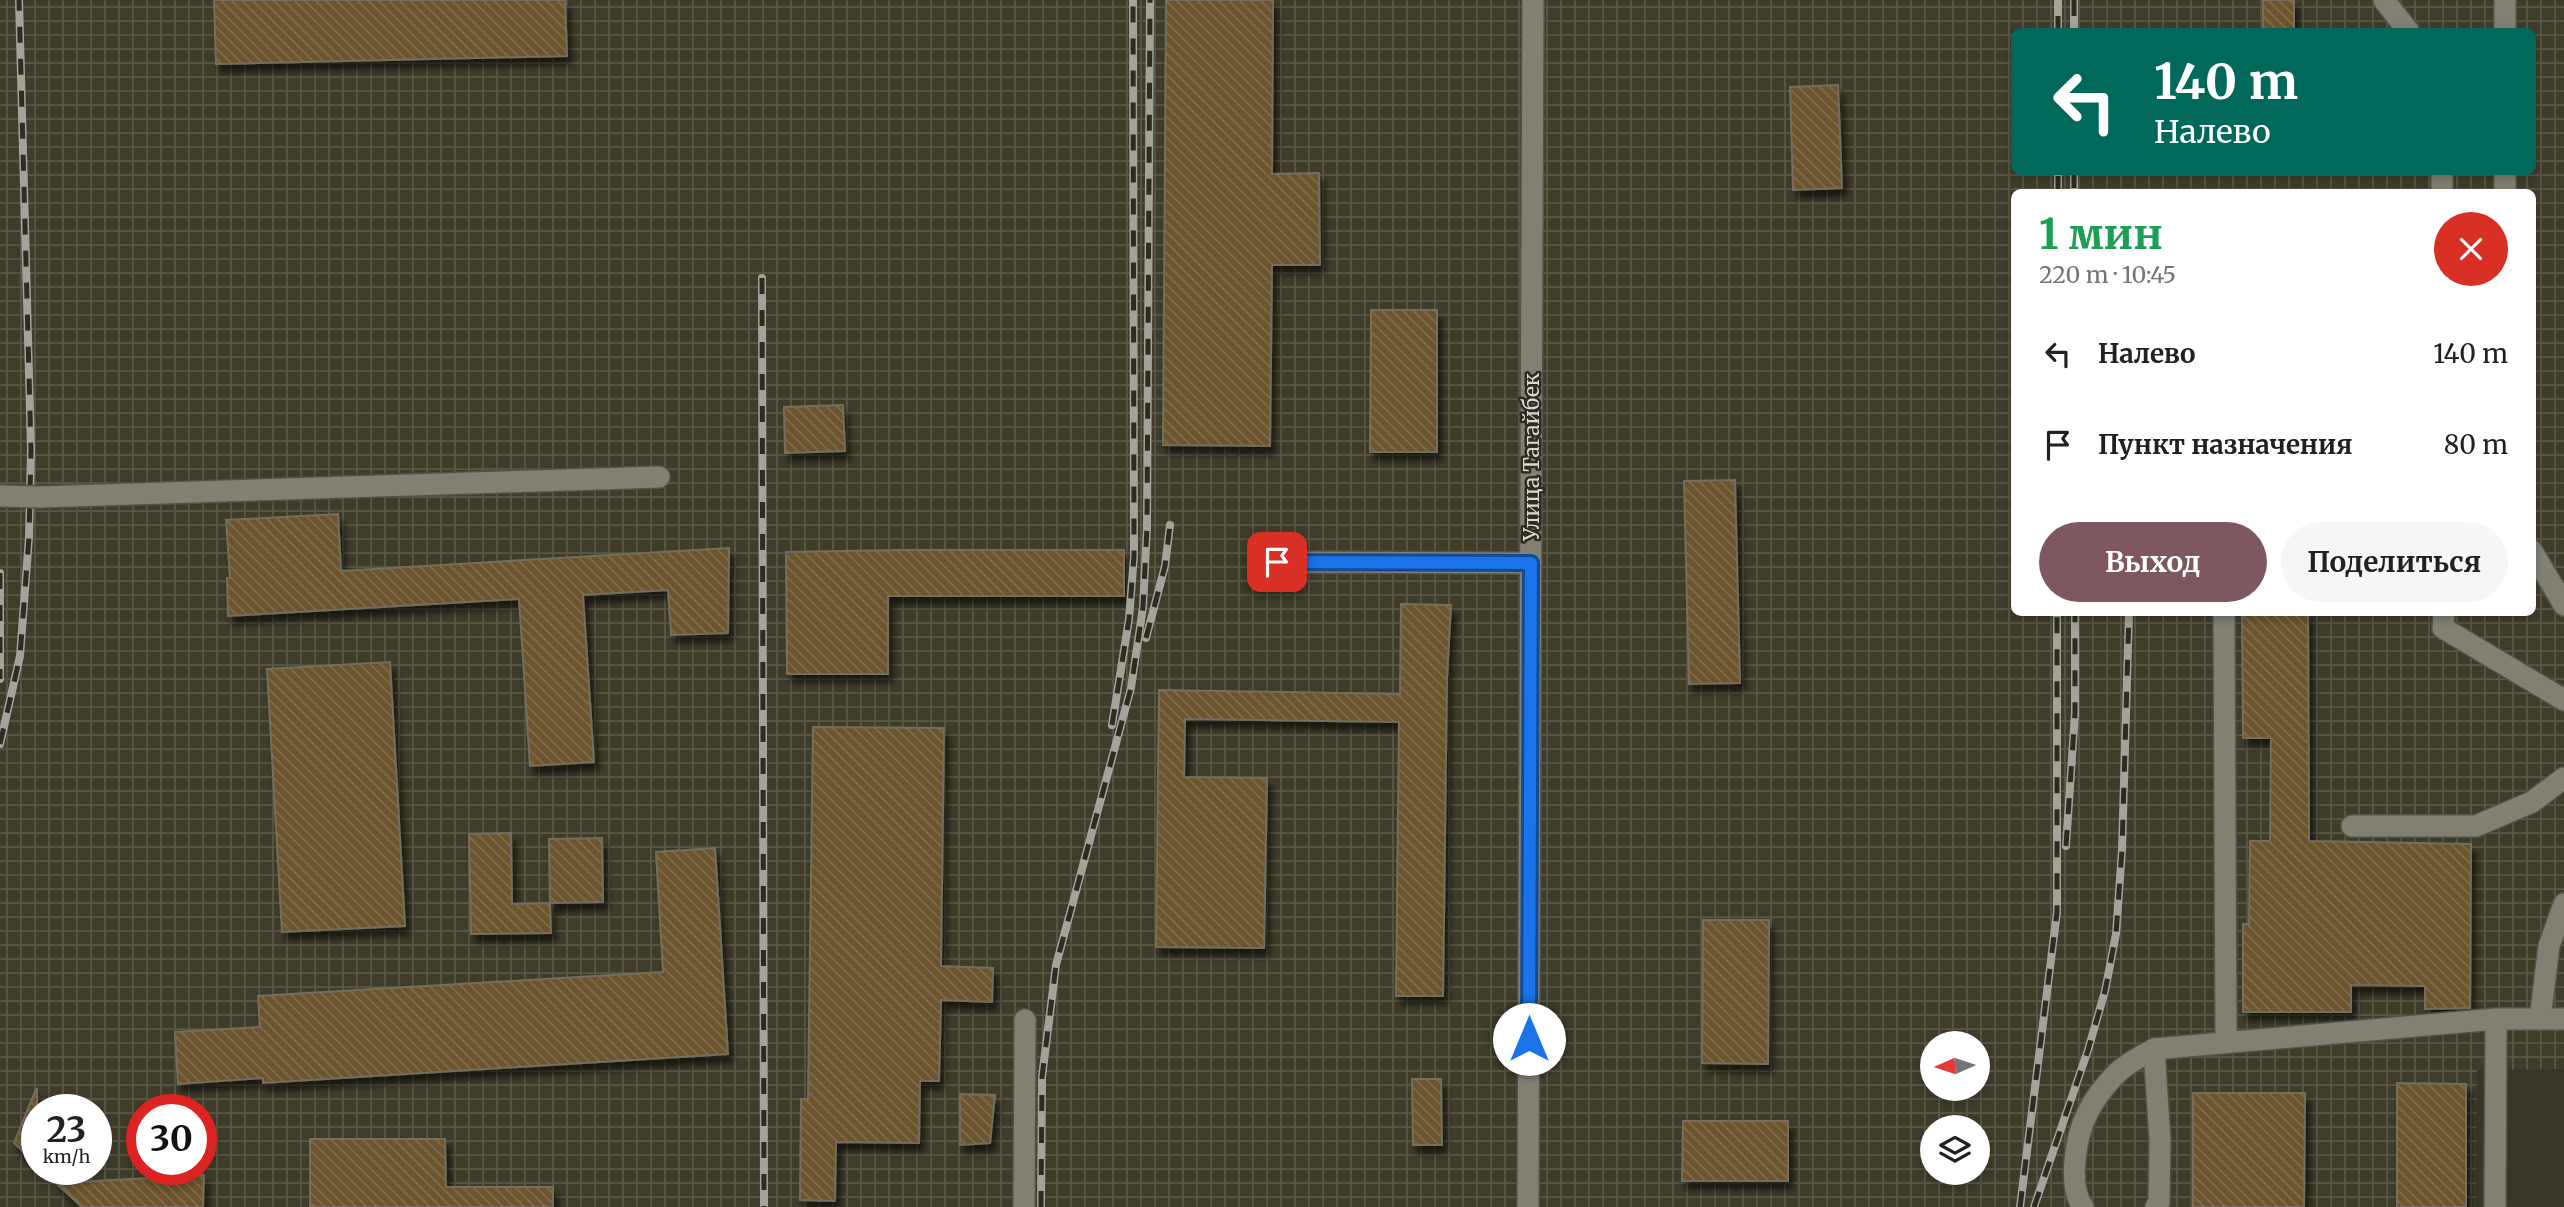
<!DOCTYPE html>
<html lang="ru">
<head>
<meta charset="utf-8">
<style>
  :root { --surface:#fff; --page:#f6f6f6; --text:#202124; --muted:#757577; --accent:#7f5761 }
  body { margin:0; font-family:Merriweather,serif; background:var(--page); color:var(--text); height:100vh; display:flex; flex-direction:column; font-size:26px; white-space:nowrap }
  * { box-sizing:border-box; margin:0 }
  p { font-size:23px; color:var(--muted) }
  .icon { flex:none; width:38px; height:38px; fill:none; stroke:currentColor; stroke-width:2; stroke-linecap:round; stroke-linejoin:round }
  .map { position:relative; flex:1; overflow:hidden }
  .drawer { position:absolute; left:2011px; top:189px; width:525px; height:427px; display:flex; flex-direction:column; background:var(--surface); border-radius:10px; box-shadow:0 4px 10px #0003 }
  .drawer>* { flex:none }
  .guide { position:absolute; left:2011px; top:28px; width:525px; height:147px; border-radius:10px; box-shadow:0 4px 10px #0003; background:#00695c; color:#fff; overflow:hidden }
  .needle { width:46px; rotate:267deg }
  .buttons { position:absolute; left:1920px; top:1031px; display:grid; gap:14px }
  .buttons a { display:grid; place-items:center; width:70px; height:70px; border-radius:50%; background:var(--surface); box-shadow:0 4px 10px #0003; font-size:35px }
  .speed { position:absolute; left:21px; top:1094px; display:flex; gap:14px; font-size:35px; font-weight:700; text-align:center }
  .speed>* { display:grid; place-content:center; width:91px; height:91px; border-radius:50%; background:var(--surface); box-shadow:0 4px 10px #0003; line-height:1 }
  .speed small { font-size:18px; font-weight:400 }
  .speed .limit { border:10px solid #d22; background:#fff; color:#111 }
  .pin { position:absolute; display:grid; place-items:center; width:60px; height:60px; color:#fff; margin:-30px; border-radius:14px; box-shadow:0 4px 10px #0006 }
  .me { position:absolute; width:77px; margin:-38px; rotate:0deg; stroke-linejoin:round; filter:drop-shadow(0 0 5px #0008) }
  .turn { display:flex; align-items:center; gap:24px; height:147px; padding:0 28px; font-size:32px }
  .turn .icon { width:91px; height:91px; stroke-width:2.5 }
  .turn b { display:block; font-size:49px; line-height:60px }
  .round { display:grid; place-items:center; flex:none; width:74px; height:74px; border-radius:37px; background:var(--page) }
  .head { display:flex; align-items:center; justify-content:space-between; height:119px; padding:0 28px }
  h1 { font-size:42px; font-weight:700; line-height:52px; color:#1e9e55 }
  .action { display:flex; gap:14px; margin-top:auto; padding:14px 28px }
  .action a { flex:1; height:80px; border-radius:42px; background:var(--accent); color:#fff; font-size:28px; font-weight:700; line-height:80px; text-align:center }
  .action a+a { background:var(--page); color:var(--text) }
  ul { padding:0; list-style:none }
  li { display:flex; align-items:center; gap:21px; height:91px; padding:0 28px }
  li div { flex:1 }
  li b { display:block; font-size:26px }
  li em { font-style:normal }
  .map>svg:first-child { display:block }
</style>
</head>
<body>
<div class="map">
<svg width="2564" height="1207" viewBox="0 0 2564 1207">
  <defs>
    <pattern id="industrial-grid" width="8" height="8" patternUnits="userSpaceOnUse" patternTransform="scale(1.75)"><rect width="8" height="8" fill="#3f3c29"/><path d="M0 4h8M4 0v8" fill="none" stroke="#5a5747"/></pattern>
    <pattern id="building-back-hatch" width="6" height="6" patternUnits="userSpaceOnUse" patternTransform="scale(1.75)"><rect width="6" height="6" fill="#6b552e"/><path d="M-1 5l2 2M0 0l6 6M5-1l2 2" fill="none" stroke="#806d4b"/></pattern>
    <filter id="shadow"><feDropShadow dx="4.5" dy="8" stdDeviation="3.5" flood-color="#0009"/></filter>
  </defs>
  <rect width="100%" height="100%" fill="#38362a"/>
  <path fill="url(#industrial-grid)" fill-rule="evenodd" d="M0,0H2564V1069L2477,1070L2476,1207H0ZM2014,32H2532V172H2014ZM2014,192H2532V612H2014ZM1932,1043H1978V1088H1932ZM37,1110H96V1169H37ZM142,1110H201V1169H142ZM1932,1127H1978V1172H1932Z"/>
  <g fill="url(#building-back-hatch)" stroke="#746d61" stroke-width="2" filter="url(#shadow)">
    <path d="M214,0H565L567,56L216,64Z"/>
    <path d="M1166,0H1273L1272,174L1319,173L1320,265H1272L1270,446L1163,445Z"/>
    <rect x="2263" y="0" width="31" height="32"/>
    <path d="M1838,85L1842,188L1793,190L1790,87Z"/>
    <path d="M1371,310H1437V452H1370Z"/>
    <path d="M843,405L845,451L785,453L784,407Z"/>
    <path d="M1735,480L1740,683L1689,684L1684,481Z"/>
    <path d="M338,514L341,571L729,548L728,633L671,635L668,590L583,595L594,762L530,766L519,599L228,616L227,578H230L226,520Z"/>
    <path d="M900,550H1124V596H888V674H787L786,552Z"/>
    <path d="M1401,604L1451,605L1447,677L1443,996H1396L1399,722L1185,719L1184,777L1267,778L1264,948L1156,947L1159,690L1400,694Z"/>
    <path d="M2242,612H2308L2309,841L2471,844L2470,1008L2425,1009V986L2351,985V1012H2243V924H2249L2250,841H2270L2271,738H2243Z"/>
    <path d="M390,662L405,926L282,932L267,669Z"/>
    <path d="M813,727L944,728L941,966L993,968L992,1002L941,1000L939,1081H920L919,1143L836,1142L835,1201L800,1200L801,1099H808Z"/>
    <path d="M511,833L512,904L550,903L551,933L471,934L469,834Z"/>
    <path d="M602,838L603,902L550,903L549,839Z"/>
    <path d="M715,848L728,1054L263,1083V1078L178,1084L175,1032L260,1027L258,996L663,972L656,852Z"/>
    <path d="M1703,920H1769L1768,1064L1702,1063Z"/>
    <path d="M1412,1079H1441L1442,1145H1413Z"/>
    <path d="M2397,1083L2466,1084V1207H2397Z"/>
    <path d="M36,1089H37V1164L14,1143Z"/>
    <path d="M2193,1093H2305L2304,1207H2193Z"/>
    <path d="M960,1094L995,1095L990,1143L960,1145Z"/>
    <path d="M1683,1121H1788V1181H1682Z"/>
    <path d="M310,1139H445L446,1187H553V1207H310Z"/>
    <path d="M204,1175L203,1207H82L56,1183Z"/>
  </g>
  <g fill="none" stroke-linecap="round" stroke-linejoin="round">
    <defs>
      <g id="minor">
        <path d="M2384,0L2409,32"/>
        <path d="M2505,32V0"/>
        <path d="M2442,172V192"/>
        <path d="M2505,192V172"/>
        <path d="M40,497L659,477"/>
        <path d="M2532,551L2564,605"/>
        <path d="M1277,562L1531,563"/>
        <path d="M2224,612L2226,1042"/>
        <path d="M2444,612L2443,628L2564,700"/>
        <path d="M2352,826H2476L2532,802L2564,778"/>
        <path d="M2540,1019L2549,946L2564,904"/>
        <path d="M2154,1049L2160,1140L2159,1202L2156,1207"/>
        <path d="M1024,1207L1025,1020"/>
        <path d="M1528,1207L1533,0"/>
        <path d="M2083,1207C2067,1185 2076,1135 2088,1112C2095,1098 2106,1084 2117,1073C2127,1063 2142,1056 2154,1049L2496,1019"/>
        <path d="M2495,1207L2496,1019H2564"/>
      </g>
    </defs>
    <use href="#minor" stroke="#535247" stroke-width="24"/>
    <use href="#minor" stroke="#828073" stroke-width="21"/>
    <defs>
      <g id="rail">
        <path d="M2074,0V32"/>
        <path d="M2058,32V0"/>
        <path d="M2074,172V192"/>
        <path d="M2058,192V172"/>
        <path d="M762,278L764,1207"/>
        <path d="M0,573V679"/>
        <path d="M1146,638L1165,566L1170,525"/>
        <path d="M1112,725L1129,619L1134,556L1133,0"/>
        <path d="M0,744L20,656L29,537L31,450L19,0"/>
        <path d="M2066,846L2075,713V612"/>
        <path d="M1041,1207L1042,1077L1056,965L1131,688L1143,607L1147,527L1150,0"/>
        <path d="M2020,1207L2057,912V612"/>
        <path d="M2034,1207L2088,1050L2105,991L2116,934L2122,850L2129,612"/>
      </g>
    </defs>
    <use href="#rail" stroke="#a4a39a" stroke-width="8"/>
    <use href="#rail" stroke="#2e2c20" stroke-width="5" stroke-dasharray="16" stroke-linecap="butt"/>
    <defs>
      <path id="minor-bridge" d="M0,496L40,497"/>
    </defs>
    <use href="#minor-bridge" stroke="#535247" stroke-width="24" stroke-linecap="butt"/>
    <use href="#minor-bridge" stroke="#828073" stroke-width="21"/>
  </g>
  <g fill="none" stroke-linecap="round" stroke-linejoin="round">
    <defs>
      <path id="route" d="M1277,562L1531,563L1529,1039"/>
    </defs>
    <use href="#route" stroke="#114b97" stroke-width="18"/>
    <use href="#route" stroke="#1a73e8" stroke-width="12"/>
  </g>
  <g text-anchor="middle" stroke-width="5" stroke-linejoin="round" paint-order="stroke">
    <g font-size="21" fill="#d9d8d1" stroke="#2e2c20">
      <text transform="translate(1532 457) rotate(-90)" y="7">Улица Тагайбек</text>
    </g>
  </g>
</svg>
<div class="buttons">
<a><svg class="needle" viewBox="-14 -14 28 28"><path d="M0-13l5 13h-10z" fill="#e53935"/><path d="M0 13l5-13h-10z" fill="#757577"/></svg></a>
<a><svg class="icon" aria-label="layers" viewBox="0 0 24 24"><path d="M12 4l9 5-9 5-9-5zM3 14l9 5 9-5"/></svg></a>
</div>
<div class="speed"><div>23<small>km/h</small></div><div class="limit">30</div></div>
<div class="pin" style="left:1277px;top:562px;background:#d93025"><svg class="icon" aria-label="arrive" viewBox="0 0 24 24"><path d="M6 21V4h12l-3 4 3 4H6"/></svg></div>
<svg class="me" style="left:1529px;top:1039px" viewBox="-20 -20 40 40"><circle r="19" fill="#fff"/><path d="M0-13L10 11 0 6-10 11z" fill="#1a73e8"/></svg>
<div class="guide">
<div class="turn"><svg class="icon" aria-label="left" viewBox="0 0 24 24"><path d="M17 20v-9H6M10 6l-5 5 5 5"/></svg><div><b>140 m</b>Налево</div></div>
</div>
<section class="drawer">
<div class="head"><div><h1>1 мин</h1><p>220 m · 10:45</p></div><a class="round" style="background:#d93025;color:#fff"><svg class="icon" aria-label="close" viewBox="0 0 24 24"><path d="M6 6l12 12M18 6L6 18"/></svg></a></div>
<ul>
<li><svg class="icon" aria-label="left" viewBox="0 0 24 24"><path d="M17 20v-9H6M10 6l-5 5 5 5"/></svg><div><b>Налево</b></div><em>140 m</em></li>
<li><svg class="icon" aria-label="arrive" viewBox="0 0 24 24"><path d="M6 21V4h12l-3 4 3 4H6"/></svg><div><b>Пункт назначения</b></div><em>80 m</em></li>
</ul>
<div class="action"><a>Выход</a><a>Поделиться</a></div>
</section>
</div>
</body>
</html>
